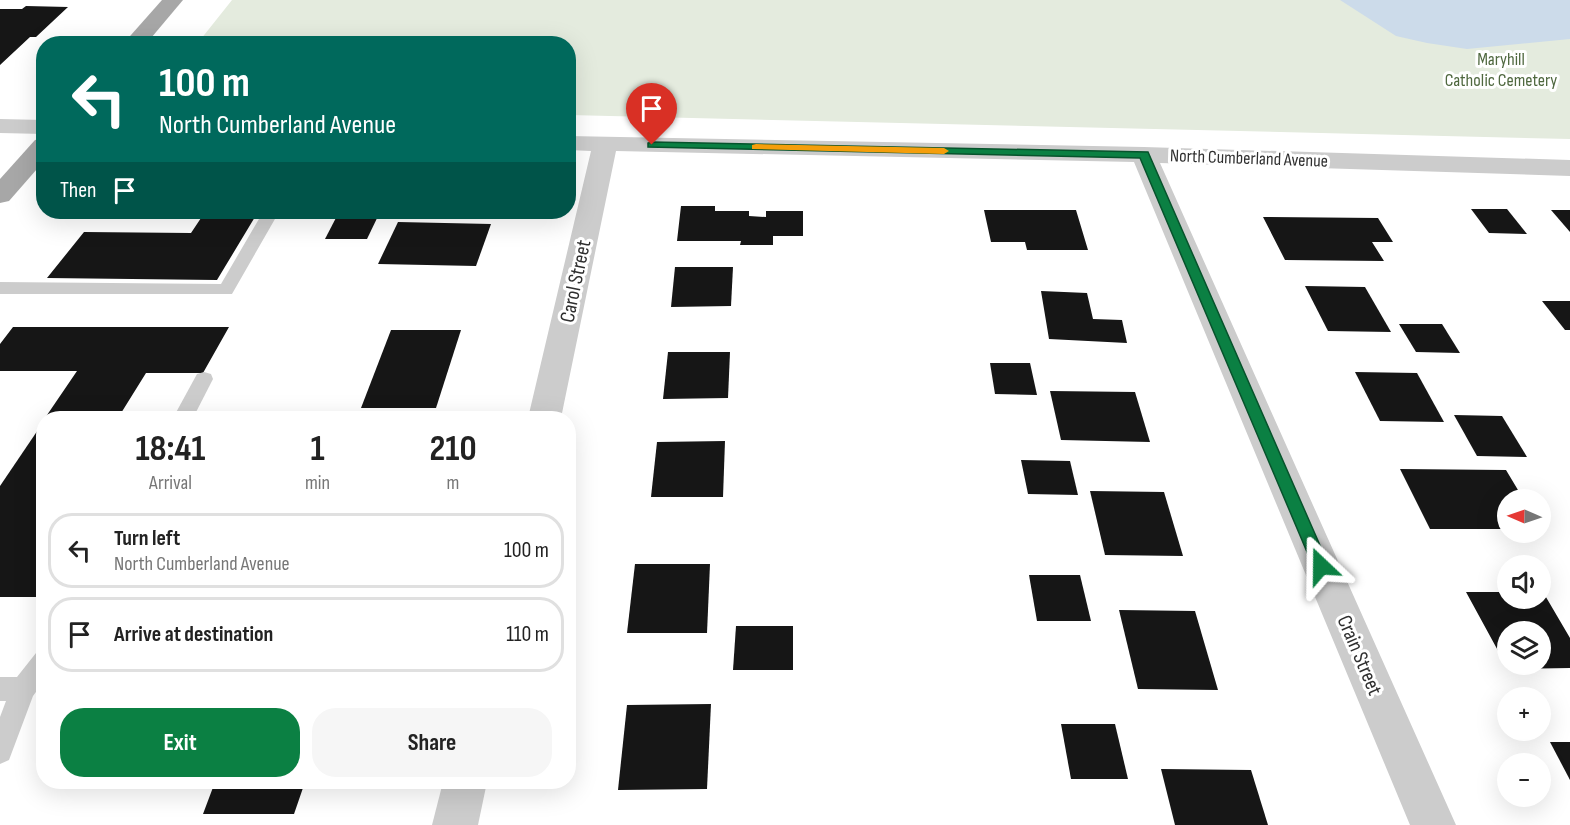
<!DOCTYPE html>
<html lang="en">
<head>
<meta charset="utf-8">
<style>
  :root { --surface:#fff; --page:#f6f6f6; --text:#222; --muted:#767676; --line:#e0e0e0; --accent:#0b8043 }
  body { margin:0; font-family:"Sofia Sans Condensed",sans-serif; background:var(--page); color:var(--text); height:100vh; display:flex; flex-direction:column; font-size:22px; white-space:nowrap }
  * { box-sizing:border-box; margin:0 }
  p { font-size:20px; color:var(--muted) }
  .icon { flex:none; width:33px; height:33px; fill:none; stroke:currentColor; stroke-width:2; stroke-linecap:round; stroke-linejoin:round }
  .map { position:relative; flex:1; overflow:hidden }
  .details { position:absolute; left:36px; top:411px; width:540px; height:378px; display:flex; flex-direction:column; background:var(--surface); border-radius:24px; box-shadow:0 6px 24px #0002 }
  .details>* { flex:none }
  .top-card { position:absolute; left:36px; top:36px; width:540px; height:183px; border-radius:24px; box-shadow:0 6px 24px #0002; background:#00695c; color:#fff; overflow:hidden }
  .needle { width:39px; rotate:272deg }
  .tools { position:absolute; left:1497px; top:489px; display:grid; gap:12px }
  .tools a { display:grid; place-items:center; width:54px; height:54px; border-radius:50%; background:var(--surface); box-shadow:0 6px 24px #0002; font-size:30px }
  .pin { position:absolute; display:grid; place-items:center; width:51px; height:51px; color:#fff; margin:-62px -26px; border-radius:50% 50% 50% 0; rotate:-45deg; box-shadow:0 0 6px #0007 }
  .pin .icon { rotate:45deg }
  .me { position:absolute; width:66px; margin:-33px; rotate:337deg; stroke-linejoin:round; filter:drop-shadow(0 0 4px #0008) }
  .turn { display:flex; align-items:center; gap:21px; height:126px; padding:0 24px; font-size:27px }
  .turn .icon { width:78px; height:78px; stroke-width:2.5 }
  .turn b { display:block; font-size:42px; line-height:51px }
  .then { display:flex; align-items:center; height:57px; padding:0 24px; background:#0003; gap:12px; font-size:22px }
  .eta { display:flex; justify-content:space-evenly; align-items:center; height:102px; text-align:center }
  .eta b { font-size:36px; font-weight:700; line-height:42px }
  .button { display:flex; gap:12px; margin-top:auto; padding:12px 24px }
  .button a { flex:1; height:69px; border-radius:24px; background:var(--accent); color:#fff; font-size:24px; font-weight:700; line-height:69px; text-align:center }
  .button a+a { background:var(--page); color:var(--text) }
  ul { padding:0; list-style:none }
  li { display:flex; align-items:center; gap:18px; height:75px; margin:0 12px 9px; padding:0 12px; border:3px solid var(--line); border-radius:24px }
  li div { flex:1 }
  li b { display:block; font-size:22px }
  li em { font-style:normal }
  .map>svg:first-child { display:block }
</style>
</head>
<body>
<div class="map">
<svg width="1570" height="825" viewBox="0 0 1570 825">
  <rect width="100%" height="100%" fill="#fff"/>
  <path fill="#e4ebde" d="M232,0H1570V139L569,115L568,44H197Z"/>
  <path fill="#ccdbea" d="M1340,0H1570V39L1467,49L1427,43L1396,36Z"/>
  <g fill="#161616" fill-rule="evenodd">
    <path d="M26,6L68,7L36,37H30L0,65V9H22Z"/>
    <path d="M681,206H715V211H749V216L766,217V211H803V236H773V245H740L741,241H677Z"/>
    <path d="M1471,209H1507L1527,234L1489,233Z"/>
    <path d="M984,210H1076L1088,250H1027L1025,242H991Z"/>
    <path d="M1551,210H1570V232Z"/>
    <path d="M205,212H258L217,280L47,278L84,232L191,233Z"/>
    <path d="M339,212H380L367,239H325Z"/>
    <path d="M1263,217L1378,218L1393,242H1372L1384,261L1285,260Z"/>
    <path d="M398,222L491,224L476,266L378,264Z"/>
    <path d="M675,267H733L731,306L671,307Z"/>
    <path d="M1305,286L1365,287L1391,332L1328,331Z"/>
    <path d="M1041,291L1087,293L1093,319L1122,320L1127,343L1049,339Z"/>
    <path d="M1542,301H1570V330H1565Z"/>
    <path d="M1399,324H1442L1460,353L1416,352Z"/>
    <path d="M13,327H229L203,373H146L118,418H45L77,371H0V344Z"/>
    <path d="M391,330H461L436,408H361Z"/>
    <path d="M668,352H730L728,398L663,399Z"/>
    <path d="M990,363H1030L1037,395L995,394Z"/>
    <path d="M1355,372L1417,373L1444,422L1380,421Z"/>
    <path d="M1050,391L1135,392L1150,442L1061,440Z"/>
    <path d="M1454,415L1502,416L1527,457L1477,456Z"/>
    <path d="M44,421V597H0V486Z"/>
    <path d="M725,441L723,497H651L657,442Z"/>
    <path d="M1021,460L1070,461L1078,495L1028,494Z"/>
    <path d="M1400,469L1506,470L1524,500H1508V529H1430Z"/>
    <path d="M1090,491L1164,492L1183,556L1105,555Z"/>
    <path d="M635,564H710L707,633H627Z"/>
    <path d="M1029,575H1080L1091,621H1037Z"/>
    <path d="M1466,592H1508V598H1540V592H1543L1570,638V668L1508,669ZM1508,632H1540V664H1508Z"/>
    <path d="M1119,610L1195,611L1218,690L1138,689Z"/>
    <path d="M736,626H793V670H733Z"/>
    <path d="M711,704L707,789L618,790L627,705Z"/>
    <path d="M1061,724H1115L1128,779H1071Z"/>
    <path d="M1550,742H1570V780Z"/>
    <path d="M1161,769L1251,770L1268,825H1175Z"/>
    <path d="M215,782H305L294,814H203Z"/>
  </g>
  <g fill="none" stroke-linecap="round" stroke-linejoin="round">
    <g fill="#ccc" fill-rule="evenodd">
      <path d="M263,212H279L232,294H0V282L221,284Z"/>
      <path d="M204,372L211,374L213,379L193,418H173L197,374Z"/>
      <path d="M44,650V681L33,696L9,760L0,764V717L6,701H0V677H17L36,653Z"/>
    </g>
    <g fill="#ccc" fill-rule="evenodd">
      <path d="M0,119L44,120V134L0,133Z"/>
      <path d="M568,136L1144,147L1570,160V176L1160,163L1456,825H1410L1134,162L616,151L561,418H528L591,151L568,150Z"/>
      <path d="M443,782H487L478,825H432Z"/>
    </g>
    <g fill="#a7a7a7" fill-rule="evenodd">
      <path d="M162,0H183L146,44H123Z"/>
      <path d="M44,138V161L9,201L0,203V179L35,140Z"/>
    </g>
  </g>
  <path fill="#0b8043" stroke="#07532c" stroke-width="1.5" d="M652,142L1148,152L1329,566L1327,570L1321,572L1316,570L1313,566L1140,158L648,147V143Z"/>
  <path fill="#f59e0b" d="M756,144L944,148L949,151L944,154L752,149V145Z"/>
  <g text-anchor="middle" stroke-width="6" stroke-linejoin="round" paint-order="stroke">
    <g font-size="18" fill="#4f683f" stroke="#fff">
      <text x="1501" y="65">Maryhill<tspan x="1501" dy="21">Catholic Cemetery</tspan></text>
    </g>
    <g font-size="18" fill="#2f2f2f" stroke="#fff">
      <text transform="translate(1249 158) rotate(2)" y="6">North Cumberland Avenue</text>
    </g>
    <g font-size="21" fill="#2f2f2f" stroke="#fff">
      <text transform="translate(575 281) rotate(-78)" y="7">Carol Street</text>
      <text transform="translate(1360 655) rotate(67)" y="7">Crain Street</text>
    </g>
  </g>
</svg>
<div class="tools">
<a><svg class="needle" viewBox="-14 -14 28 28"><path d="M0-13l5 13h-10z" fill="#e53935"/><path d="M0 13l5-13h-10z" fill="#767676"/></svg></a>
<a><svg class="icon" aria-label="sound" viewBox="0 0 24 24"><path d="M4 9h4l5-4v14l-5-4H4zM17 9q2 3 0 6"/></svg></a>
<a><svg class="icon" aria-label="layers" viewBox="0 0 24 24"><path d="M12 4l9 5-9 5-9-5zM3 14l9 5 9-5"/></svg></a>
<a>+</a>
<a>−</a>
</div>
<div class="pin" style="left:652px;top:145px;background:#d93025"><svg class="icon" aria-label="arrive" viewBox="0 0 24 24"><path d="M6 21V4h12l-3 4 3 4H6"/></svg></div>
<svg class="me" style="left:1321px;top:566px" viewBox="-20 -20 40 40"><path d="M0-17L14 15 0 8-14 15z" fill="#0b8043" stroke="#fff" stroke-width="4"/></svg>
<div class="top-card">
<div class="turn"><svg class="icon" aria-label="left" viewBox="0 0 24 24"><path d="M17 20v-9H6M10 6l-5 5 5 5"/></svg><div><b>100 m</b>North Cumberland Avenue</div></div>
<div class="then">Then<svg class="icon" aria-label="arrive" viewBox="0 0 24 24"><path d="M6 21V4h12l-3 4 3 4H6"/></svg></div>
</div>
<section class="details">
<div class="eta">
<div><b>18:41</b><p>Arrival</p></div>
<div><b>1</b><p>min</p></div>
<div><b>210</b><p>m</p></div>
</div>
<ul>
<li><svg class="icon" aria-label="left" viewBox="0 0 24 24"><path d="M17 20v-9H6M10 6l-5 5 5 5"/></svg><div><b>Turn left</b><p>North Cumberland Avenue</p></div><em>100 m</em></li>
<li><svg class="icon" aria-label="arrive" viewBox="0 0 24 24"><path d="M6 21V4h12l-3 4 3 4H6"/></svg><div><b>Arrive at destination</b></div><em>110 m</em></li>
</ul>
<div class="button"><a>Exit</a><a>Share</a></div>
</section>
</div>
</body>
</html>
